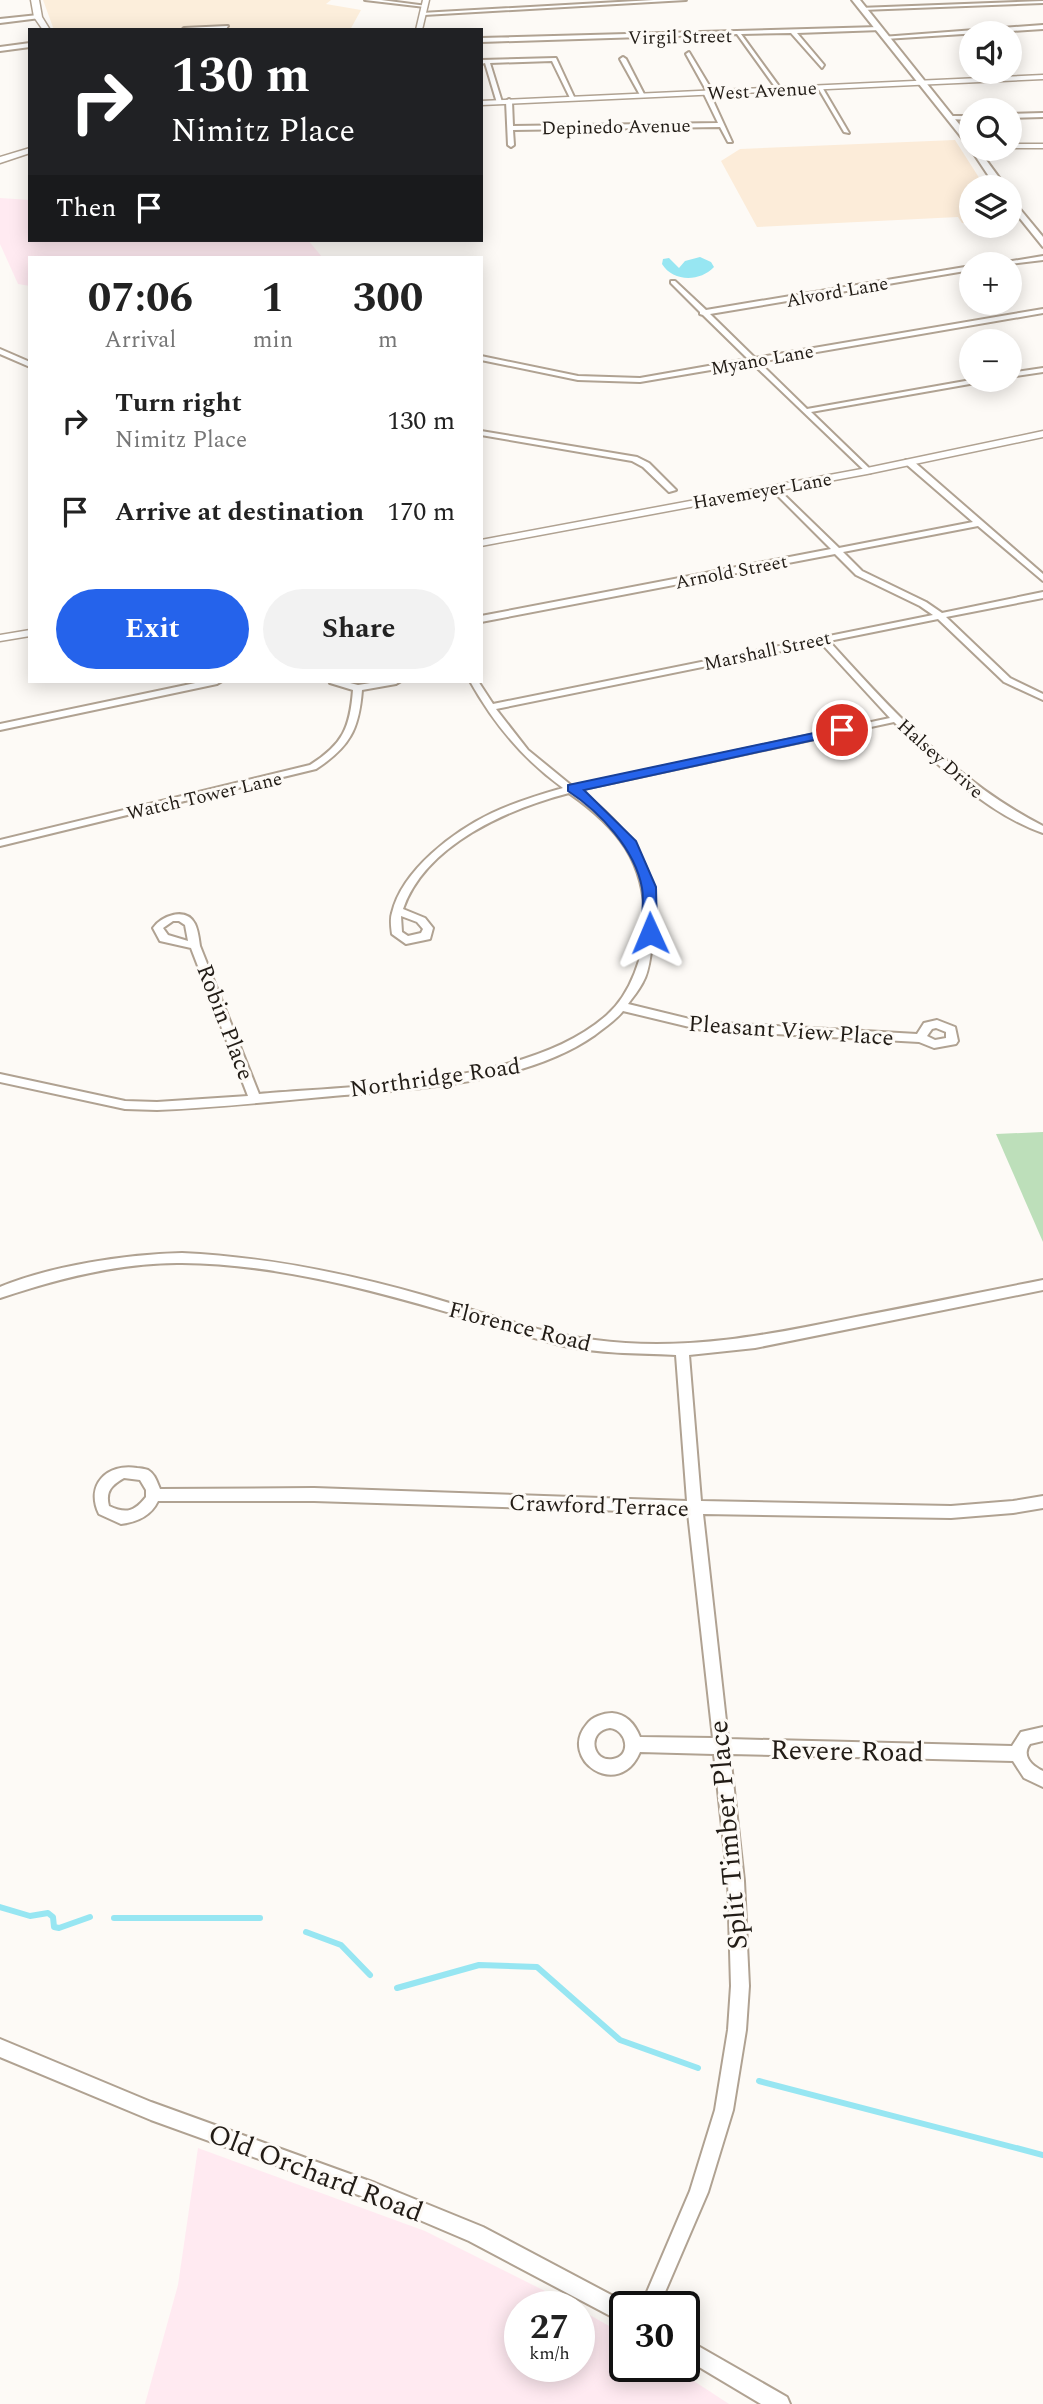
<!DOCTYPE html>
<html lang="en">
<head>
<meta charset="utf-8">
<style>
  :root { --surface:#fff; --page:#f2f2f2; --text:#222; --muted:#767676; --accent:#2563eb }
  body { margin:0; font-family:Spectral,serif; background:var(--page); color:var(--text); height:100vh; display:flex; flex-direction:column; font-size:26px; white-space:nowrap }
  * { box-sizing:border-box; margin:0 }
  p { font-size:23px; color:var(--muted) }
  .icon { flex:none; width:38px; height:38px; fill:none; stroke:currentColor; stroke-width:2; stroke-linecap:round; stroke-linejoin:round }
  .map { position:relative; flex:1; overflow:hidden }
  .panel { position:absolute; left:28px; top:256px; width:455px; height:427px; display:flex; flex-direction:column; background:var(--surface); border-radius:0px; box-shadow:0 4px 18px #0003 }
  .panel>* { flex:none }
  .guide { position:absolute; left:28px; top:28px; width:455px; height:214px; border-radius:0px; box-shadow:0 4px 18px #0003; background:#202124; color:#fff; overflow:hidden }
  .tools { position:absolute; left:959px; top:21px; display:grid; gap:14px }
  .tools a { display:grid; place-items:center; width:63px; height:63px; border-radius:50%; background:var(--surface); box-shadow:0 4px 18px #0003; font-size:35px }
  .speed { position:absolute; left:504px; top:2291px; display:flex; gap:14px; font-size:35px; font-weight:700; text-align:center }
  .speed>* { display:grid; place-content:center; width:91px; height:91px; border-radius:50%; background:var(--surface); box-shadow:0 4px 18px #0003; line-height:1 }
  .speed small { font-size:18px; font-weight:400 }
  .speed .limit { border:4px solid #111; border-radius:10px; background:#fff; color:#111 }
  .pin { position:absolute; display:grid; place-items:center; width:60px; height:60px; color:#fff; margin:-30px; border:4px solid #fff; border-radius:50%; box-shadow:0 2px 7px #0007 }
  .me { position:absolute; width:77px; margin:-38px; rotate:359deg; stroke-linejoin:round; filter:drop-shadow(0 0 5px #0008) }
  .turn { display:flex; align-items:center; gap:24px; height:147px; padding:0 28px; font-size:32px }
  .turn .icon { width:91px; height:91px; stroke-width:2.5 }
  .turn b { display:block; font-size:49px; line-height:60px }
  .then { display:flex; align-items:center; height:66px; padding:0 28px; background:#0003; gap:14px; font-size:26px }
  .eta { display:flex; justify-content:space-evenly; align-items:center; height:119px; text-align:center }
  .eta b { font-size:42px; font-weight:700; line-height:49px }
  .action { display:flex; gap:14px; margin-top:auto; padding:14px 28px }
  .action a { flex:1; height:80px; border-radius:42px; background:var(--accent); color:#fff; font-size:28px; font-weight:700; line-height:80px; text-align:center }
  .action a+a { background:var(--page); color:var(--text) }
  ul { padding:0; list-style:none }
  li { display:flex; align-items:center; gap:21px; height:91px; padding:0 28px }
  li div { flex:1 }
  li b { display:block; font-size:26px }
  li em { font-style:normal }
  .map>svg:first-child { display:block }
</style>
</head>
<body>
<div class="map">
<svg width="1043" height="2404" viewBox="0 0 1043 2404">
  <rect width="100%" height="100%" fill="#fdfaf6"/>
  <path fill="#fcecd9" d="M955,140L985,187H971V223H962L958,217L757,227L721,161L740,149Z"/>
  <g fill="#ffeaf1">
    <path d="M0,198L30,200V240H308L322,257H30V286L18,284L0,244Z"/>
    <path d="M198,2148L425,2231L575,2306H520V2366H579V2309L625,2335V2366H671L729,2404H145L178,2285Z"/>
  </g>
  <path fill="#fceedb" d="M43,0H331L326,4L361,10L350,30H54Z"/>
  <path fill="#bddfba" d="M1043,1132V1242L996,1134Z"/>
  <path fill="#97e6f2" d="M700,257L711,262L714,267C700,282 673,282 662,264L663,259L669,258L679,268L685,261Z"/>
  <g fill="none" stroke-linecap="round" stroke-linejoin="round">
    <g stroke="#97e6f2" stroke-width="6">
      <path d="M0,1907L30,1916L48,1913L53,1917L54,1927L59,1928L90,1917"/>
      <path d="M114,1918H260"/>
      <path d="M306,1932L341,1945L370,1975"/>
      <path d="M397,1988L479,1965L537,1967L620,2040L698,2068"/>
      <path d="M759,2081L1043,2155"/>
    </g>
    <defs>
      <g id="minor">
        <path d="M365,0H381L427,6L425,7Z"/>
        <path d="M654,0H686L424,15L421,13Z"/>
        <path d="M1043,1V3L862,10L859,8Z"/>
        <path d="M38,15L40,18L0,23V19Z"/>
        <path d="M1043,25V29L885,39L882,37Z"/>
        <path d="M228,26L226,29L182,30L184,28Z"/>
        <path d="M879,27L881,30L797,33L824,65L822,68L791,33L741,34L781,89L778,91L737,34L481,42V38Z"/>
        <path d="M30,43V47L0,51V47Z"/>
        <path d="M689,52L713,92L710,94L732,142H728L720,127L513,130L514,145L511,147L508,145L506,101L509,99L512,101L513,126L718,123L703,92L706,90L686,54Z"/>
        <path d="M623,57L626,59L645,96L640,95L620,59Z"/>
        <path d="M556,58L575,99L570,98L552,61L490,63L502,102L497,103L485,63L481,64V60Z"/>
        <path d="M1000,72H1006L1013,79L1008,80Z"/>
        <path d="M817,86L822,87L849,133L844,132Z"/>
        <path d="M1043,113V117L1010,118V114Z"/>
        <path d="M951,116H971V120L949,119Z"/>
        <path d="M1043,256V260L1010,264H994Z"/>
        <path d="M971,266V270L710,314L755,358L1043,309V313L759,362L807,409L971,380H984L981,382L811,412L870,469V473H867L752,363L640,382L578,380L481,360V356L578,376L640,378L748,359L703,315L700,314V312L671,283V281H675L706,310Z"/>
        <path d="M0,349L30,362V367L0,354Z"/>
        <path d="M1043,368V372L1010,377V373Z"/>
        <path d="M481,431L637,457L649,463L676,490L669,492L643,467L632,461L481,435Z"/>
        <path d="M906,460H912L1043,574V581L978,526L843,552L862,571L926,602L942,613L1043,592V598L946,617L1010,678L1043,694V700L1004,682L938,619L829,641C893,712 957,782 1043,826V833C987,814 935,763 894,722L579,790C631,828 668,878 652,946C650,957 649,972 643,982C639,990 633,997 628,1004L702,1022L917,1034L924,1023L937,1020L955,1027L958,1041L956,1044L934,1048L919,1042L702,1030L623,1011C615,1021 605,1027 595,1035C522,1086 409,1089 322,1097C267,1102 212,1108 157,1110L125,1109L0,1082V1074L125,1101L157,1102L248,1096L191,948L160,941L153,928C161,916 186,906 195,924C198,930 199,939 200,946L259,1094C361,1085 528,1085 607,1015C631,994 644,955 645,924C646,862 618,827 569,793C508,809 426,844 403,909L425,918L433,928L430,939L406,944L392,934C391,927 390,919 392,913C402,870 454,831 492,813C515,802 539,795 563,788C523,759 494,724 470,681H478L493,704L933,615L920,606L856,575L835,554L481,622V616L831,549L772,490L771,488L775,486L839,548L973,522L906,464ZM821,643L890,718L572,786L528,750L496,709ZM401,916L417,922L423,929L421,933L408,936L402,932ZM173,921H179L185,925L188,941L168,935L163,928ZM936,1028L946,1032V1038L935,1040L927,1036L932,1029Z"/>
        <path d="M205,681H222L217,684L0,730V724Z"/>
        <path d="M329,681H342L358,685L383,681H401L396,684L362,690C359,729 350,747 316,769L0,846V840L310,765C343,744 350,728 353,690L330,683Z"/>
        <path d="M182,1253C266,1257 346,1273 426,1296C481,1312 537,1333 595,1340C684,1352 769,1335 856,1317C919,1305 981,1292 1043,1280V1290L755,1348L689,1355L701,1501L951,1506L1013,1501L1043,1496V1508L1013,1513L951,1518L703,1514L728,1739L1012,1746L1021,1732L1043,1727V1741L1030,1744C1021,1756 1032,1766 1043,1771V1787L1024,1778L1013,1761L730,1754L744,1881L749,1986L746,2030L733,2110L708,2192L659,2306H641L690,2191L715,2110L728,2030L731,1986L728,1881L714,1754L640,1752C619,1802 557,1759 587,1724C592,1717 603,1713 612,1713C626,1714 635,1724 640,1737L713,1738L688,1513L314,1501H158C151,1516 137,1522 121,1524L99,1514C85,1485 107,1463 137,1468C140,1468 145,1469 148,1470C155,1474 157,1482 160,1489L314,1488L687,1501L676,1355C637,1353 597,1354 560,1345C529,1337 498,1327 468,1318C375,1291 280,1264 182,1263C121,1262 57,1279 0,1298V1287C50,1266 128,1254 182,1253ZM124,1478L140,1480L146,1490V1497C134,1512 126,1514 109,1506C105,1491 112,1485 124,1478ZM610,1728C627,1730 632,1756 613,1759C592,1763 586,1731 610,1728Z"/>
        <path d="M0,2039L151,2102L375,2183L483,2227L632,2306H625V2322L618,2320L469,2241L375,2201L151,2120L0,2057Z"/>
        <path d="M684,2338L787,2397L790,2404H761L684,2358Z"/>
      </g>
      <g id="tertiary">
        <path d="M423,0H429L422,30H416Z"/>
        <rect x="1010" y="144" width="33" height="4"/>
        <path d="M1043,431V437L867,474L481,546V540L867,468Z"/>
        <path d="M30,630V636L0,641V635Z"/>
      </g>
      <g id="secondary">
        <path d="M31,0H39L42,17L50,30H43L34,17Z"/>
        <path d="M1043,75V79L481,105V101Z"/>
        <path d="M30,148V153L0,163V157Z"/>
      </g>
      <g id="primary">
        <path d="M852,0H860L971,139V149H978L1006,187H996L970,148Z"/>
        <path d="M1010,197L1043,237V247L1010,206Z"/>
      </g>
    </defs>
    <use href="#minor" stroke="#b0a292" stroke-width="4"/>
    <use href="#tertiary" stroke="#b0a292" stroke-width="3"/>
    <use href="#secondary" stroke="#b0a292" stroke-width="3"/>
    <use href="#primary" stroke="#b0a292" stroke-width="4"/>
    <use href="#minor" fill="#fff" fill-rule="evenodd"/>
    <use href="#tertiary" fill="#fff" fill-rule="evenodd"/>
    <use href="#secondary" fill="#fff" fill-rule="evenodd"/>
    <use href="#primary" fill="#fff" fill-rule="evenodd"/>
  </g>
  <path fill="#2563eb" stroke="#184099" stroke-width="2" d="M842,727L848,730L846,733L584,790L636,841L656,887L657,933L650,938L645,936C639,922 645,904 642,888C635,849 600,812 568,791V785Z"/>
  <g text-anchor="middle" stroke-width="6" stroke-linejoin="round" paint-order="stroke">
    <g font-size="19" fill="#221c16" stroke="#fdfaf6">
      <text transform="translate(680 36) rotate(-1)" y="7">Virgil Street</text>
      <text transform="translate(762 90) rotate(-3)" y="7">West Avenue</text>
      <text transform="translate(616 126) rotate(-1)" y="7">Depinedo Avenue</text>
      <text transform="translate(837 291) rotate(-10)" y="7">Alvord Lane</text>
      <text transform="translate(762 359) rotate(-10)" y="7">Myano Lane</text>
      <text transform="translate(762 490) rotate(-10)" y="7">Havemeyer Lane</text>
      <text transform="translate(731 571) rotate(-11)" y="7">Arnold Street</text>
      <text transform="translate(767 650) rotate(-12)" y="7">Marshall Street</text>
      <text transform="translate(941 758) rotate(42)" y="7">Halsey Drive</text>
      <text transform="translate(204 795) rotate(-13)" y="7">Watch Tower Lane</text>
    </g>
    <g font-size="23" fill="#221c16" stroke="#fdfaf6">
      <text transform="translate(226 1022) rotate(69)" y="8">Robin Place</text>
      <text transform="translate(791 1030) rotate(4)" y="8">Pleasant View Place</text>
      <text transform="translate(435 1077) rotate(-8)" y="8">Northridge Road</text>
      <text transform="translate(520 1326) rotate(14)" y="8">Florence Road</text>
      <text transform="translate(599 1505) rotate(2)" y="8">Crawford Terrace</text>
    </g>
    <g font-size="28" fill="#221c16" stroke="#fdfaf6">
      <text transform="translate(847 1750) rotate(1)" y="10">Revere Road</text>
      <text transform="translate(727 1835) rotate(-95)" y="10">Split Timber Place</text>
      <text transform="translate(316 2172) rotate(21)" y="10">Old Orchard Road</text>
    </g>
  </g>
</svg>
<div class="tools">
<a><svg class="icon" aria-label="sound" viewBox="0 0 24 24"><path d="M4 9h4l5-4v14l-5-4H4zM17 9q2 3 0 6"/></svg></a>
<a><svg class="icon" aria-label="search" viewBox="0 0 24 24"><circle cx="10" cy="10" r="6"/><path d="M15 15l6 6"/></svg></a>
<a><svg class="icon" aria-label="layers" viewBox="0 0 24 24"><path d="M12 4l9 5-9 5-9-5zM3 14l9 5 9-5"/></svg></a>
<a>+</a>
<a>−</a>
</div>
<div class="speed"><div>27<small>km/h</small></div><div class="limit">30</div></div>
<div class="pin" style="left:842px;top:730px;background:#d93025"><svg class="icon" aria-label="arrive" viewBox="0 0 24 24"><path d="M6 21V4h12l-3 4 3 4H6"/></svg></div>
<svg class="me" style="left:650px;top:933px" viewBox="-20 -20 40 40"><path d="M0-17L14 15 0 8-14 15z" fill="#2563eb" stroke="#fff" stroke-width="4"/></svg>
<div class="guide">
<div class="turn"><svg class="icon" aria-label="right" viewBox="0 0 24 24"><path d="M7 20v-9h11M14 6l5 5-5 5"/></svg><div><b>130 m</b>Nimitz Place</div></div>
<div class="then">Then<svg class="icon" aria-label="arrive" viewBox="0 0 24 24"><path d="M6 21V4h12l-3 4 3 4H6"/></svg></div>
</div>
<section class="panel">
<div class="eta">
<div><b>07:06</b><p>Arrival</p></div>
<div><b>1</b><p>min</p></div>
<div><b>300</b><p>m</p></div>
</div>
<ul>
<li><svg class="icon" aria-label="right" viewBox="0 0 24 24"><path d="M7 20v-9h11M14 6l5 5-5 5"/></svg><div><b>Turn right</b><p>Nimitz Place</p></div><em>130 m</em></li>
<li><svg class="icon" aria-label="arrive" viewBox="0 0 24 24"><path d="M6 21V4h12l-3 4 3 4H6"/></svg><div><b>Arrive at destination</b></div><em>170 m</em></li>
</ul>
<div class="action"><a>Exit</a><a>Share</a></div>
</section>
</div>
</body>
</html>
